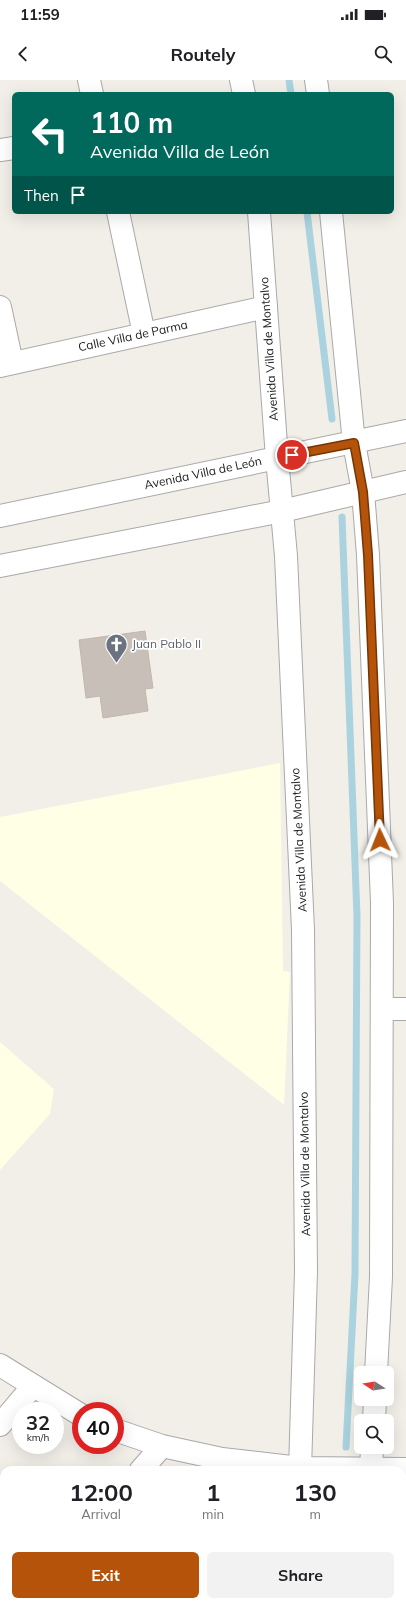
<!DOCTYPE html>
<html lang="en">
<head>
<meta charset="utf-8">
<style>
  :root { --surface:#fff; --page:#f2f2f2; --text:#202124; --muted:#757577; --accent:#b45309 }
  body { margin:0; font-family:Mulish,sans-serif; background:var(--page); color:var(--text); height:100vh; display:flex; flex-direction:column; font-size:15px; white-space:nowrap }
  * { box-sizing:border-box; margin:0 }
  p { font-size:13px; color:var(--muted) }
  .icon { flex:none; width:22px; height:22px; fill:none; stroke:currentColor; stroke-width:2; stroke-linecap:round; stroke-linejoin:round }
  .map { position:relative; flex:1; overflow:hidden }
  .sheet { position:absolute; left:0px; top:1386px; width:406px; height:140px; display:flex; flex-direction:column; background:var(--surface); border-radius:12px 12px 0 0; box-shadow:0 4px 16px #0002 }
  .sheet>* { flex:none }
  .hud { position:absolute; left:12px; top:12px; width:382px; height:122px; border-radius:6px; box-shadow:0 4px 16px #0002; background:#00695c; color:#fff; overflow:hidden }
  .needle { width:26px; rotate:282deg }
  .buttons { position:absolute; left:354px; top:1286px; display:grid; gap:8px }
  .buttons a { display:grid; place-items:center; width:40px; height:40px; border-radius:6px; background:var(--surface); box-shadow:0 4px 16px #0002; font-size:20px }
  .speed { position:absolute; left:12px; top:1322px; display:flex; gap:8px; font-size:20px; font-weight:700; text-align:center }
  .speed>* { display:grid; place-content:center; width:52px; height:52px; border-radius:50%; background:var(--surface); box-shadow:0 4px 16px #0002; line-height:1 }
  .speed small { font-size:10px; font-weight:400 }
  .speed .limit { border:6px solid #d22; background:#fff; color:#111 }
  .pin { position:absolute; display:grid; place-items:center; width:34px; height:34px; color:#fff; margin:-17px; border:2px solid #fff; border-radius:50%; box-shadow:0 1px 4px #0007 }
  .me { position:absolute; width:44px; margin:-22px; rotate:358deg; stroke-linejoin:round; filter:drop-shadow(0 0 3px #0008) }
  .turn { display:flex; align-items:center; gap:14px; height:84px; padding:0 12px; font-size:18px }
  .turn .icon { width:52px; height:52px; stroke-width:2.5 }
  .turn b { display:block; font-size:28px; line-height:34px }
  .then { display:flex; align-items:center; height:38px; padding:0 12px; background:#0003; gap:8px; font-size:15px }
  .eta { display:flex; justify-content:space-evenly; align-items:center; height:68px; text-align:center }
  .eta b { font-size:24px; font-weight:700; line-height:28px }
  .action { display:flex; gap:8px; margin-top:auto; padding:8px 12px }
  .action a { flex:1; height:46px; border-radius:6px; background:var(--accent); color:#fff; font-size:16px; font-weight:700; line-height:46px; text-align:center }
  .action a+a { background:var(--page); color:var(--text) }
  .status { display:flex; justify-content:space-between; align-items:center; height:28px; padding:0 20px; background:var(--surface); direction:ltr }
  .status svg { height:11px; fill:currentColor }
  header { display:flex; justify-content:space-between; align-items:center; height:52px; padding:0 12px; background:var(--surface); font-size:18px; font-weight:700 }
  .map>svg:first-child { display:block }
</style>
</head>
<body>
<div class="status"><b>11:59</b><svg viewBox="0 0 49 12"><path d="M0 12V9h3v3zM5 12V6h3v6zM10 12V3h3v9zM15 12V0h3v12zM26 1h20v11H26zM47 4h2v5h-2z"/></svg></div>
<header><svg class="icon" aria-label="back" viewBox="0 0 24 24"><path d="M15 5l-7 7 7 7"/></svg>Routely<svg class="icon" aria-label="search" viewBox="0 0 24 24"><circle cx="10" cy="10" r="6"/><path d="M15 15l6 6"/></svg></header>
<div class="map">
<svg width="406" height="1526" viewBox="0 0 406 1526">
  <rect width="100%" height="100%" fill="#f2efe9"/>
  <g fill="#ffffe5">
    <path d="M280,683L283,891L290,892L284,1025L0,801V737Z"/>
    <path d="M0,962L54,1009L50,1034L0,1090Z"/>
  </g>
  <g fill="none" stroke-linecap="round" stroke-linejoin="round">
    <g stroke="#aad3df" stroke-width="7">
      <path d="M289,0L291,14"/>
      <path d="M307,132L332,339"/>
      <path d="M342,437L357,836L355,1194L346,1367"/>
      <path d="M336,1526L337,1522"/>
    </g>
  </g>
  <path fill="#c7bfb8" stroke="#c4b6ab" d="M145,551L153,608L145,609L148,631L103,638L100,616L86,618L79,560Z"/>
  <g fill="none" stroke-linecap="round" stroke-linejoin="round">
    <defs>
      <g id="minor">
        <path d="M89,0L92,14"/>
        <path d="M241,0L244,14"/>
        <path d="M316,0L318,14"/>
        <path d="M0,70L14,68"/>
        <path d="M118,132L144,254"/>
        <path d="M259,132L277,378L286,476L303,850L306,1191L300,1390"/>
        <path d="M331,132L354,363L363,412L368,475L382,823L381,1197L376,1293"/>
        <path d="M0,227L12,283"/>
        <path d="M0,286L266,227"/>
        <path d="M0,436L406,351"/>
        <path d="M0,486L282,431L406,402"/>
        <path d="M382,929H406"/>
        <path d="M0,1285L81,1335"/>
        <path d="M374,1341L375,1319"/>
        <path d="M0,1345L33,1306"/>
        <path d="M115,1350L162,1366L222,1379L300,1388L406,1389"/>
        <path d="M141,1390L162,1366"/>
        <path d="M371,1390L372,1367"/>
        <path d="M142,1522L147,1526"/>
        <path d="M23,1526L27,1522"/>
        <path d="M290,1526V1522"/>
        <path d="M363,1526V1522"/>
      </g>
    </defs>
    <use href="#minor" stroke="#a9a9a9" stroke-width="24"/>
    <use href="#minor" stroke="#fff" stroke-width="22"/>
  </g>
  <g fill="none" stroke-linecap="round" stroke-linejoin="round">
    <defs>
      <path id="route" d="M292,375L354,363L363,412L368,475L380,760"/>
    </defs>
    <use href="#route" stroke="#753606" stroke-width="10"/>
    <use href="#route" stroke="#b45309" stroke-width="7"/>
  </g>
  <defs>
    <symbol id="church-pin" viewBox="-11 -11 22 30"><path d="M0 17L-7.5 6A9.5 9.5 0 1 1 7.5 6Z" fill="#6b7280" stroke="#fff"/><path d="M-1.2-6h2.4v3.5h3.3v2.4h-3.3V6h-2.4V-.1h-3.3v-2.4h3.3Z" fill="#fff"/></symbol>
  </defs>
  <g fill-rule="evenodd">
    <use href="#church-pin" x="104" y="552" width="25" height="34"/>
  </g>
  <g text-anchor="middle" stroke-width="3.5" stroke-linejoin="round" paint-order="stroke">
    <g font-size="12" fill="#222" stroke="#fff">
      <text transform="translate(133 256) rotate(-12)" y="4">Calle Villa de Parma</text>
      <text transform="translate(269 269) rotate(-94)" y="4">Avenida Villa de Montalvo</text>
      <text transform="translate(203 393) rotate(-12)" y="4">Avenida Villa de León</text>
      <text transform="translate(299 760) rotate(-93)" y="4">Avenida Villa de Montalvo</text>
      <text transform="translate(305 1084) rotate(-91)" y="4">Avenida Villa de Montalvo</text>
    </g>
    <g font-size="12" fill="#5b616d" stroke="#fff" text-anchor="start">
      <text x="132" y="568">Juan Pablo II</text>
    </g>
  </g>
</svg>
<div class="buttons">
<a><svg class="needle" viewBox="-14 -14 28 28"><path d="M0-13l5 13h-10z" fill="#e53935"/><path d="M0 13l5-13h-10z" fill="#757577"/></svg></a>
<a><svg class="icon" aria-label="search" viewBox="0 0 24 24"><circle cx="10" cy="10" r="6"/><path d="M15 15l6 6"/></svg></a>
</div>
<div class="speed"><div>32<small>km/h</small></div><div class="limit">40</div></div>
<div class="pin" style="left:292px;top:375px;background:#d93025"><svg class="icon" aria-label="arrive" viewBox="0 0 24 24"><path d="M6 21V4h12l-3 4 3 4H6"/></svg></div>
<svg class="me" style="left:380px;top:760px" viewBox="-20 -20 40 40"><path d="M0-17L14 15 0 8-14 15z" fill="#b45309" stroke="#fff" stroke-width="4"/></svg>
<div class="hud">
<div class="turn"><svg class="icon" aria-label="left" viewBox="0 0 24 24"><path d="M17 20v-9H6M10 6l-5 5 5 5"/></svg><div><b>110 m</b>Avenida Villa de León</div></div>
<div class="then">Then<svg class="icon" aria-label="arrive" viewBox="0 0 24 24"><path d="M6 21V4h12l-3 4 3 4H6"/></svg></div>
</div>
<section class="sheet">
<div class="eta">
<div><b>12:00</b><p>Arrival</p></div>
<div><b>1</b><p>min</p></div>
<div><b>130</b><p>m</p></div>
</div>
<div class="action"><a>Exit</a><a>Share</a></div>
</section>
</div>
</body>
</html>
